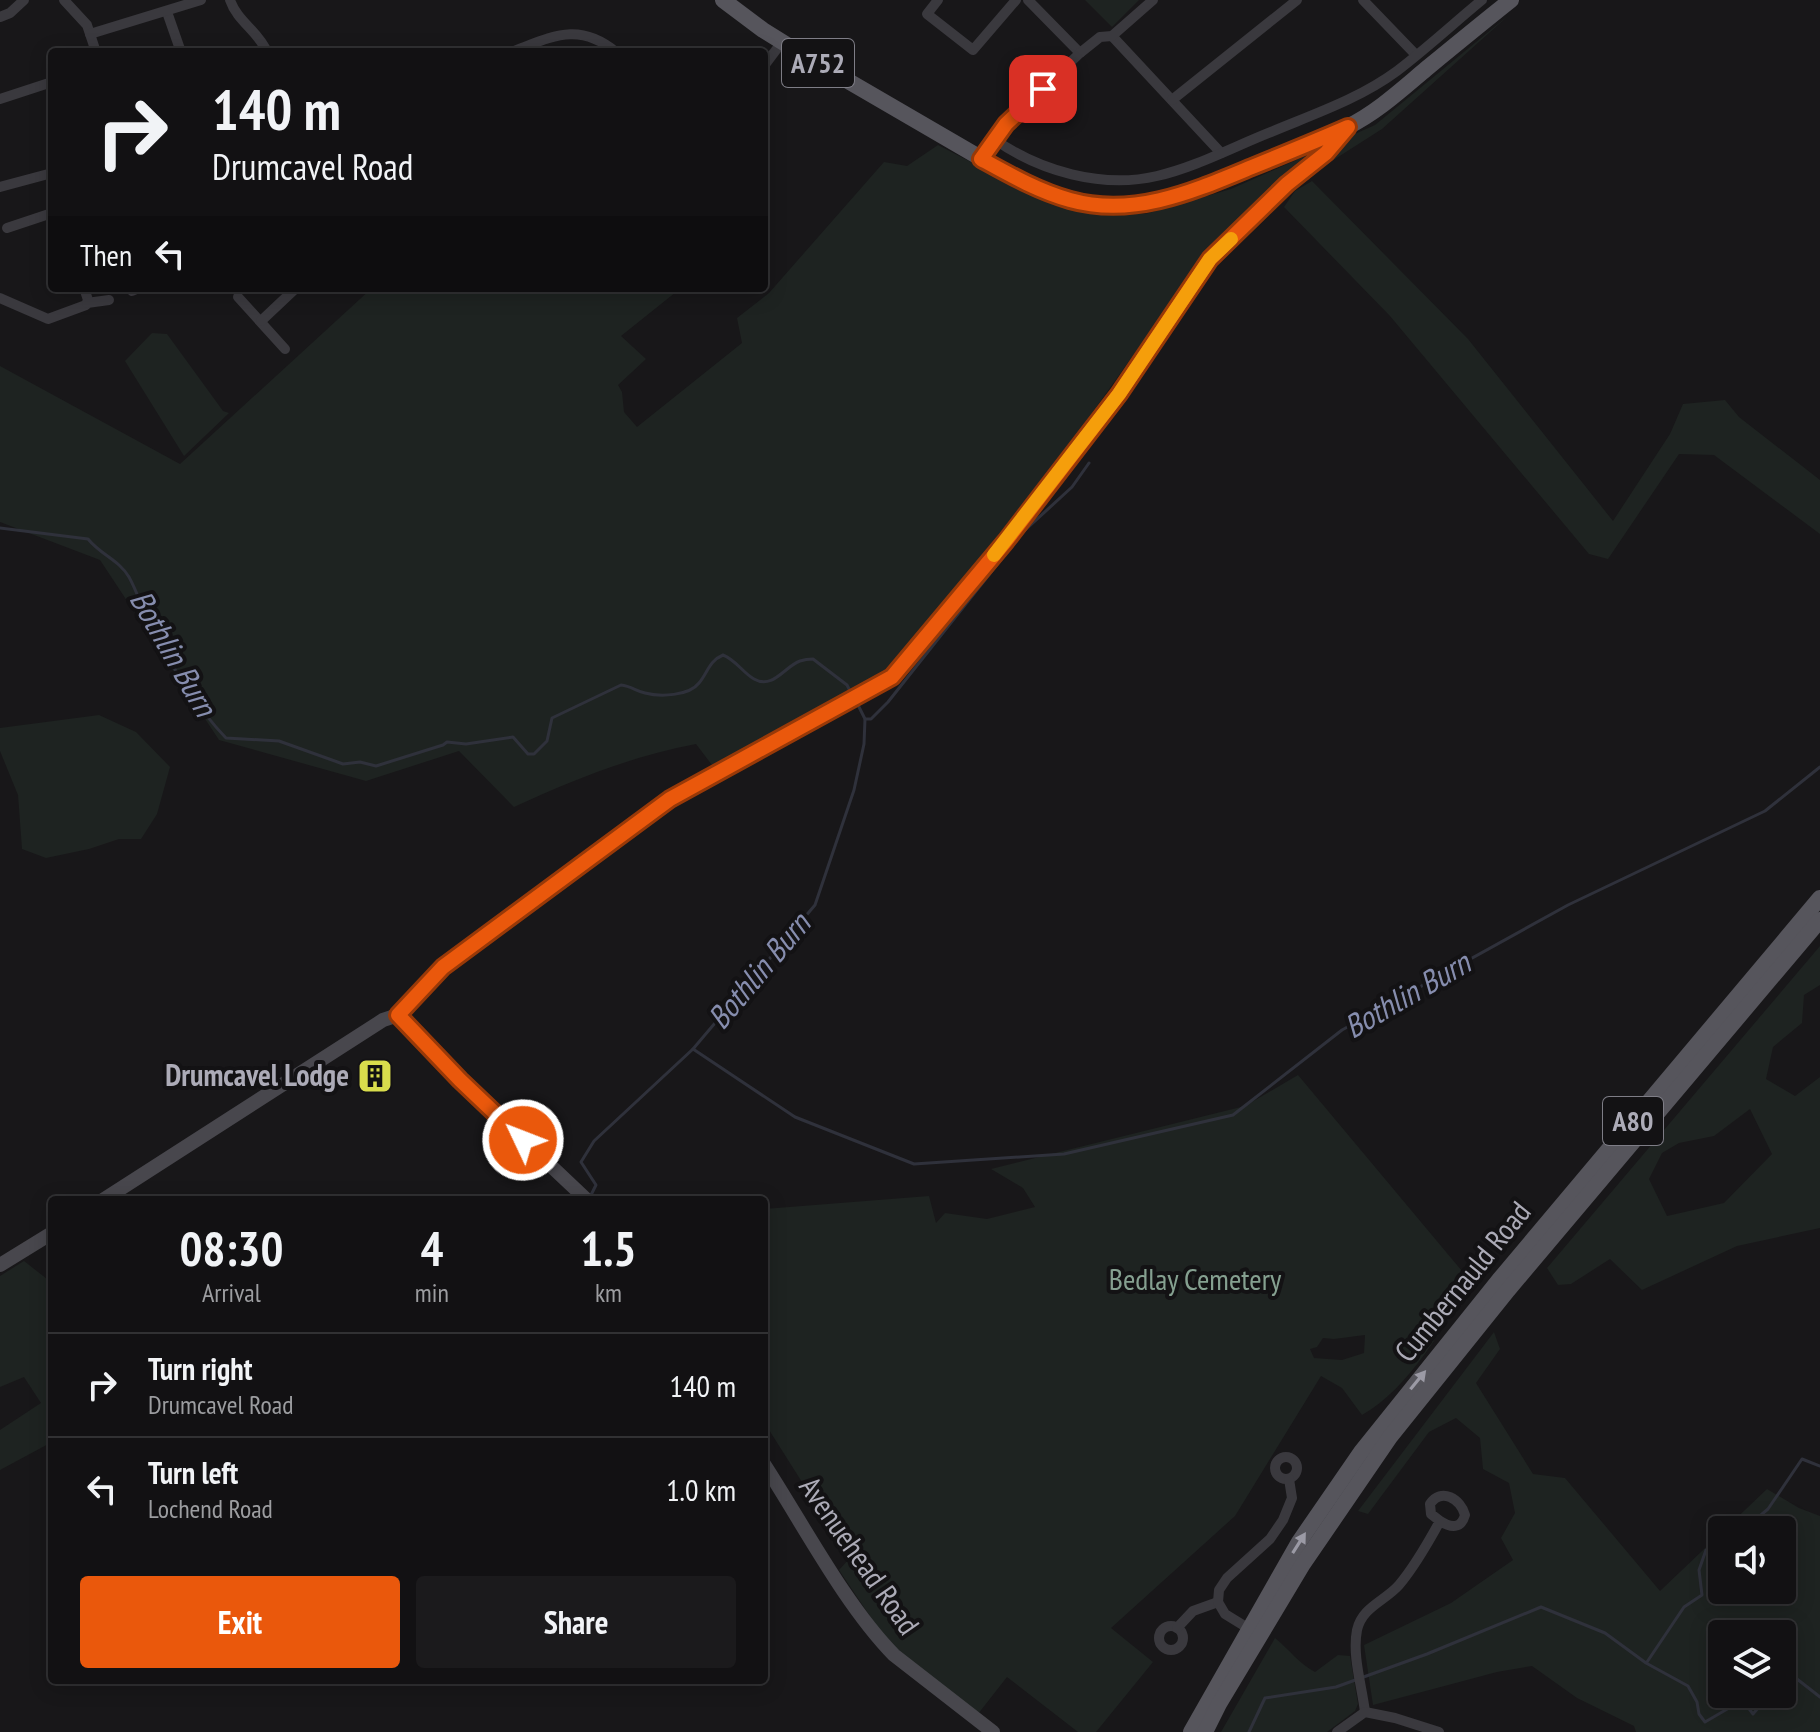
<!DOCTYPE html>
<html lang="en">
<head>
<meta charset="utf-8">
<style>
  :root { --surface:#121113; --page:#1b1a1c; --text:#f1f3f6; --muted:#9c9da0; --line:#313133; --accent:#ea580c }
  body { margin:0; font-family:"PT Sans Narrow",sans-serif; background:var(--page); color:var(--text); height:100vh; display:flex; flex-direction:column; font-size:30px; white-space:nowrap }
  * { box-sizing:border-box; margin:0 }
  p { font-size:26px; color:var(--muted) }
  .icon { flex:none; width:44px; height:44px; fill:none; stroke:currentColor; stroke-width:2; stroke-linecap:round; stroke-linejoin:round }
  .map { position:relative; flex:1; overflow:hidden }
  .panel { position:absolute; left:48px; top:1196px; width:720px; height:488px; display:flex; flex-direction:column; background:var(--surface); border-radius:8px; box-shadow:0 4px 20px #0003,0 0 0 2px var(--line) }
  .panel>* { flex:none }
  .hud { position:absolute; left:48px; top:48px; width:720px; height:244px; border-radius:8px; box-shadow:0 4px 20px #0003,0 0 0 2px var(--line); background:#121113; color:var(--text); overflow:hidden }
  .tools { position:absolute; left:1708px; top:1516px; display:grid; gap:16px }
  .tools a { display:grid; place-items:center; width:88px; height:88px; border-radius:8px; background:var(--surface); box-shadow:0 4px 20px #0003,0 0 0 2px var(--line); font-size:40px }
  .pin { position:absolute; display:grid; place-items:center; width:68px; height:68px; color:#fff; margin:-34px; border-radius:16px; box-shadow:0 4px 12px #0006 }
  .me { position:absolute; width:88px; margin:-44px; rotate:313deg; stroke-linejoin:round; filter:drop-shadow(0 0 6px #0008) }
  .turn { display:flex; align-items:center; gap:28px; height:168px; padding:0 32px; font-size:36px }
  .turn .icon { width:104px; height:104px; stroke-width:2.5 }
  .turn b { display:block; font-size:56px; line-height:68px }
  .then { display:flex; align-items:center; height:76px; padding:0 32px; background:#0003; gap:16px; font-size:30px }
  .eta { display:flex; justify-content:space-evenly; align-items:center; height:136px; text-align:center }
  .eta b { font-size:48px; font-weight:700; line-height:56px }
  .action { display:flex; gap:16px; margin-top:auto; padding:16px 32px }
  .action a { flex:1; height:92px; border-radius:8px; background:var(--accent); color:#fff; font-size:32px; font-weight:700; line-height:92px; text-align:center }
  .action a+a { background:var(--page); color:var(--text) }
  ul { padding:0; list-style:none }
  li { display:flex; align-items:center; gap:24px; height:104px; padding:0 32px; border-top:2px solid var(--line) }
  li div { flex:1 }
  li b { display:block; font-size:30px }
  li em { font-style:normal }
  .map>svg:first-child { display:block }
</style>
</head>
<body>
<div class="map">
<svg width="1820" height="1732" viewBox="0 0 1820 1732">
  <rect width="100%" height="100%" fill="#181719"/>
  <g fill="#1e2321" fill-rule="evenodd">
    <path d="M1085,0H1139L1112,27Z"/>
    <path d="M1509,15L1382,129L1335,159L1282,179L1202,259L1004,536L887,674L715,769L696,744C632,756 573,780 514,807L459,751L366,781L219,740L100,560L0,522V366L180,464L372,288H681L621,336L646,359L618,385L622,392L624,412L637,427L742,343L737,318L769,293L884,162L907,166L938,145L994,174L1081,211L1145,214L1231,189L1375,125Z"/>
    <path d="M1312,181L1468,339L1613,521L1670,434L1683,404L1725,400L1739,417L1820,480V534L1714,455L1679,454L1608,559L1589,554L1390,316L1284,207L1295,191Z"/>
    <path d="M152,333L167,334L223,411L229,413L184,456L125,361Z"/>
    <path d="M99,715L136,732L170,767L157,814L141,839H119L89,849L46,858L22,849L18,795L0,751V728Z"/>
    <path d="M1820,946V985L1804,995L1802,1023L1773,1047L1766,1079L1795,1096L1820,1077V1228L1737,1246L1642,1290L1610,1259L1571,1284L1558,1285L1547,1268ZM1750,1109L1772,1154L1724,1203L1667,1216L1649,1179L1662,1153L1679,1143L1714,1136Z"/>
    <path d="M1298,1075L1472,1283C1441,1328 1411,1387 1362,1415L1342,1388L1321,1376L1235,1516L1111,1628L1153,1662L1096,1732H1078L1007,1677L978,1714L886,1640L839,1570L850,1558L764,1422V1209L929,1196L936,1223L945,1213L987,1219L1035,1207L1023,1188L991,1169L1245,1106ZM1365,1335L1364,1353L1342,1360L1314,1358L1310,1349L1317,1347L1323,1338L1334,1339Z"/>
    <path d="M24,1261L52,1283V1442L0,1470V1430L41,1403L24,1377L0,1387V1276Z"/>
    <path d="M1494,1332L1500,1349L1476,1383L1533,1474L1565,1478L1660,1591L1722,1532V1590H1782V1530H1724L1767,1489L1799,1508L1820,1516V1732H1636L1634,1726L1577,1698L1532,1666L1497,1672L1373,1705L1364,1645L1451,1603L1513,1560L1501,1538L1515,1513L1509,1483L1483,1469L1480,1438L1456,1418L1429,1432L1368,1514L1358,1511ZM1722,1634H1782V1694H1722Z"/>
    <path d="M1275,1638C1291,1651 1297,1662 1315,1672L1338,1655L1350,1656L1358,1704L1355,1711L1327,1732H1221Z"/>
  </g>
  <g fill="none" stroke-linecap="round" stroke-linejoin="round">
    <g stroke="#2f313b" stroke-width="3">
      <path d="M0,528L88,539C101,555 119,560 129,577C138,593 143,612 152,629C172,666 196,707 226,738L279,741L343,764L360,762L376,766L443,745L447,742L466,744L513,737L528,754H534L547,741L552,718L621,685C631,686 636,691 645,693C660,697 689,696 699,683C708,672 709,661 723,655C736,660 743,673 754,679C773,690 785,666 800,661C803,660 811,659 813,659L847,685L851,693"/>
      <path d="M857,703L865,719L864,744L854,790L815,905L693,1049L795,1117L914,1164L1064,1154L1233,1115L1342,1030L1568,905L1765,811L1820,767"/>
      <path d="M865,719H871L888,702L1023,532L1072,487L1089,463"/>
      <path d="M590,1197L596,1185L581,1162L594,1141L693,1049"/>
      <path d="M1743,1530L1768,1509L1802,1459L1820,1466"/>
      <path d="M1647,1662L1684,1607L1702,1595L1699,1570L1706,1550L1722,1542"/>
      <path d="M1782,1682L1786,1679H1797L1820,1697"/>
      <path d="M1249,1732L1265,1698L1336,1687L1427,1654L1541,1607L1605,1633L1646,1663L1688,1686L1697,1702L1699,1714L1705,1722L1729,1708L1747,1706L1753,1714L1770,1694"/>
    </g>
    <g stroke="#3a393e" stroke-width="10">
      <path d="M64,0L87,25L96,52"/>
      <path d="M230,0C237,21 259,32 267,52"/>
      <path d="M938,0L927,14L973,50L1016,0"/>
      <path d="M1028,0L1080,53"/>
      <path d="M1363,0L1416,55"/>
      <path d="M167,12L181,52"/>
      <path d="M0,17L10,13L24,0"/>
      <path d="M90,34L201,0"/>
      <path d="M1112,36L1221,153"/>
      <path d="M511,52C552,37 578,21 616,52"/>
      <path d="M764,66L782,42"/>
      <path d="M0,99L52,82"/>
      <path d="M1172,100L1297,0"/>
      <path d="M994,139C1039,171 1102,189 1157,176C1196,167 1233,147 1271,132C1314,114 1359,99 1397,71C1426,49 1454,23 1482,0"/>
      <path d="M981,159L1006,124L1080,53L1100,37L1112,36L1153,0"/>
      <path d="M0,187L52,173"/>
      <path d="M7,228L52,213"/>
      <path d="M132,291L139,288"/>
      <path d="M238,297L285,349"/>
      <path d="M0,298L48,319L86,305L88,300L84,288"/>
      <path d="M87,303L109,300"/>
      <path d="M261,321L296,288"/>
      <circle cx="1286" cy="1468" r="11"/>
      <circle cx="1171" cy="1638" r="12"/>
      <path d="M1177,1628L1193,1611L1218,1602"/>
      <path d="M1251,1630L1225,1614L1218,1602L1219,1590L1227,1578L1270,1539L1283,1520L1292,1498L1289,1479"/>
      <path d="M1365,1712C1362,1686 1352,1656 1357,1630C1362,1607 1385,1601 1399,1585C1415,1566 1428,1543 1440,1521L1431,1514L1430,1504C1441,1487 1461,1499 1465,1515C1461,1529 1451,1528 1440,1521"/>
      <path d="M1337,1732L1365,1712L1395,1718L1439,1732"/>
    </g>
    <g stroke="#48474d" stroke-width="14">
      <path d="M398,1015L460,1080L587,1200"/>
      <path d="M103,1200L383,1020L398,1015L443,967L670,799L892,677L1006,541L1112,403L1210,259L1287,184L1326,153L1348,128"/>
      <path d="M0,1265L52,1233"/>
      <path d="M764,1464C803,1524 845,1605 894,1655L993,1732"/>
    </g>
    <g stroke="#56555c" stroke-width="16">
      <path d="M723,0L763,30L800,53L1008,174C1109,224 1153,208 1252,167C1283,154 1317,143 1347,127C1376,113 1401,90 1426,69C1454,46 1482,23 1511,0"/>
      <path d="M1191,1732L1299,1542L1361,1452L1499,1280L1820,898"/>
      <path d="M1205,1732L1219,1704L1303,1564L1390,1437L1508,1290L1820,920"/>
    </g>
  </g>
  <defs><path id="oneway-solid" d="M-6-.8H1V-3.2L6.5 0L1 3.2V.8H-6Z" transform="scale(2)"/></defs>
  <g fill="#9b9aa5">
    <use href="#oneway-solid" transform="translate(1418 1380) rotate(-51)"/>
    <use href="#oneway-solid" transform="translate(1299 1543) rotate(-58)"/>
  </g>
  <g fill="none" stroke-linecap="round" stroke-linejoin="round">
    <defs>
      <path id="route" d="M523,1140L460,1080L398,1015L443,967L670,799L892,677L1006,541L1119,394L1210,259L1287,184L1326,153L1348,127C1316,141 1284,154 1252,167C1194,191 1134,218 1070,200C1038,191 1010,175 981,159L1006,124L1043,89"/>
    </defs>
    <use href="#route" stroke="#983908" stroke-width="20"/>
    <use href="#route" stroke="#ea580c" stroke-width="14"/>
    <path stroke="#f59e0b" stroke-width="14" d="M994,555L1119,394L1210,259L1231,239"/>
  </g>
  <defs>
    <symbol id="building-square" viewBox="-11 -11 22 22"><rect x="-9" y="-9" width="18" height="18" rx="4" fill="#d8dc4c" stroke="#131214"/><path d="M-4-6H4V6H1V3H-1V6H-4ZM-2.5-4.3h1.7v1.8h-1.7ZM.8-4.3h1.7v1.8H.8ZM-2.5-1h1.7V.8h-1.7ZM.8-1h1.7V.8H.8Z" fill="#111"/></symbol>
  </defs>
  <g fill-rule="evenodd">
    <use href="#building-square" x="355" y="1056" width="40" height="40"/>
  </g>
  <g text-anchor="middle" stroke-width="8" stroke-linejoin="round" paint-order="stroke">
    <g fill="#131214" stroke="#7e7d86" stroke-width="2">
      <rect x="782" y="39" width="72" height="48" rx="6"/>
      <rect x="1603" y="1097" width="60" height="48" rx="6"/>
    </g>
    <g font-size="28" font-weight="bold" fill="#acabb7">
      <text x="818" y="73">A752</text>
      <text x="1633" y="1131">A80</text>
    </g>
    <g font-size="30" font-weight="bold" fill="#acabb7" stroke="#131214" text-anchor="end">
      <text x="349" y="1086">Drumcavel Lodge</text>
    </g>
    <g font-size="30" fill="#85a090" stroke="#131214">
      <text x="1195" y="1290">Bedlay Cemetery</text>
    </g>
    <g font-size="30" fill="#acabb7" stroke="#131214">
      <text transform="translate(1463 1282) rotate(-51)" y="10">Cumbernauld Road</text>
      <text transform="translate(859 1556) rotate(55)" y="10">Avenuehead Road</text>
    </g>
    <g font-size="32" font-style="italic" fill="#868dae" stroke="#131214">
      <text transform="translate(173 653) rotate(60)" y="11">Bothlin Burn</text>
      <text transform="translate(759 971) rotate(-50)" y="11">Bothlin Burn</text>
      <text transform="translate(1407 995) rotate(-30)" y="11">Bothlin Burn</text>
    </g>
  </g>
</svg>
<div class="tools">
<a><svg class="icon" aria-label="sound" viewBox="0 0 24 24"><path d="M4 9h4l5-4v14l-5-4H4zM17 9q2 3 0 6"/></svg></a>
<a><svg class="icon" aria-label="layers" viewBox="0 0 24 24"><path d="M12 4l9 5-9 5-9-5zM3 14l9 5 9-5"/></svg></a>
</div>
<div class="pin" style="left:1043px;top:89px;background:#d93025"><svg class="icon" aria-label="arrive" viewBox="0 0 24 24"><path d="M6 21V4h12l-3 4 3 4H6"/></svg></div>
<svg class="me" style="left:523px;top:1140px" viewBox="-20 -20 40 40"><circle r="17" fill="#ea580c" stroke="#fff" stroke-width="3"/><path d="M0-11L8 9 0 5-8 9z" fill="#fff"/></svg>
<div class="hud">
<div class="turn"><svg class="icon" aria-label="right" viewBox="0 0 24 24"><path d="M7 20v-9h11M14 6l5 5-5 5"/></svg><div><b>140 m</b>Drumcavel Road</div></div>
<div class="then">Then<svg class="icon" aria-label="left" viewBox="0 0 24 24"><path d="M17 20v-9H6M10 6l-5 5 5 5"/></svg></div>
</div>
<section class="panel">
<div class="eta">
<div><b>08:30</b><p>Arrival</p></div>
<div><b>4</b><p>min</p></div>
<div><b>1.5</b><p>km</p></div>
</div>
<ul>
<li><svg class="icon" aria-label="right" viewBox="0 0 24 24"><path d="M7 20v-9h11M14 6l5 5-5 5"/></svg><div><b>Turn right</b><p>Drumcavel Road</p></div><em>140 m</em></li>
<li><svg class="icon" aria-label="left" viewBox="0 0 24 24"><path d="M17 20v-9H6M10 6l-5 5 5 5"/></svg><div><b>Turn left</b><p>Lochend Road</p></div><em>1.0 km</em></li>
</ul>
<div class="action"><a>Exit</a><a>Share</a></div>
</section>
</div>
</body>
</html>
